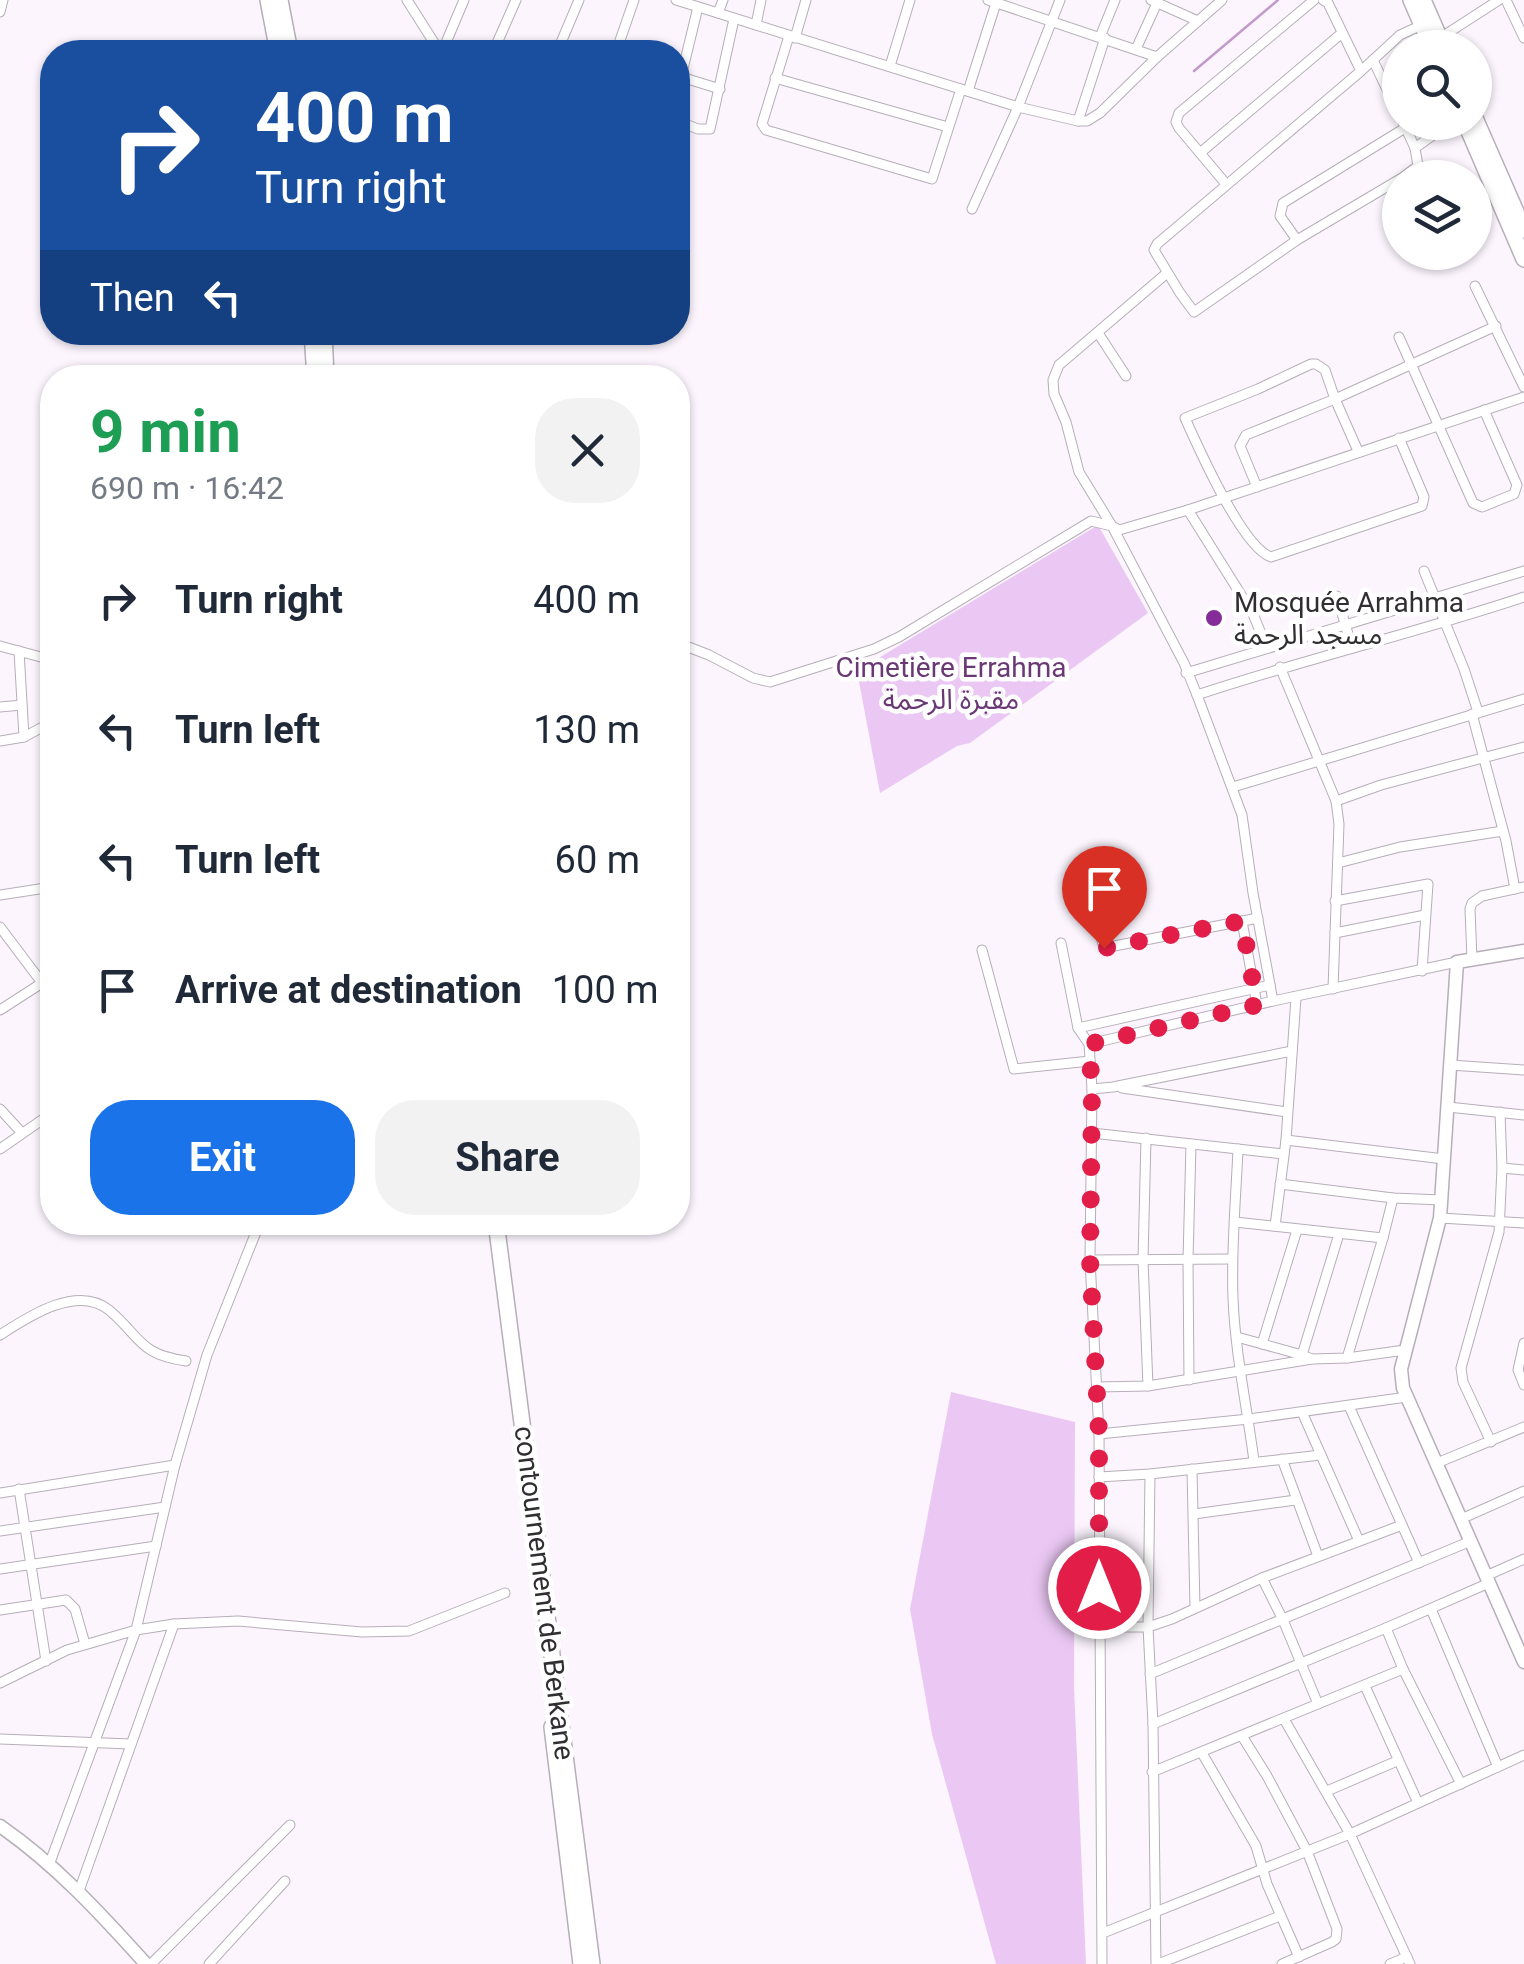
<!DOCTYPE html>
<html lang="en">
<head>
<meta charset="utf-8">
<style>
  :root { --surface:#fff; --page:#f2f2f3; --text:#1f2937; --muted:#747a83; --accent:#1a73e8 }
  body { margin:0; font-family:Roboto,"Noto Sans Arabic",sans-serif; background:var(--page); color:var(--text); height:100vh; display:flex; flex-direction:column; font-size:38px; white-space:nowrap }
  * { box-sizing:border-box; margin:0 }
  p { font-size:32px; color:var(--muted) }
  .icon { flex:none; width:55px; height:55px; fill:none; stroke:currentColor; stroke-width:2; stroke-linecap:round; stroke-linejoin:round }
  .map { position:relative; flex:1; overflow:hidden }
  .details { position:absolute; left:40px; top:365px; width:650px; height:870px; display:flex; flex-direction:column; background:var(--surface); border-radius:40px; box-shadow:0 2px 8px #0004 }
  .details>* { flex:none }
  .hud { position:absolute; left:40px; top:40px; width:650px; height:305px; border-radius:40px; box-shadow:0 2px 8px #0004; background:#1a4fa0; color:#fff; overflow:hidden }
  .tools { position:absolute; left:1382px; top:30px; display:grid; gap:20px }
  .tools a { display:grid; place-items:center; width:110px; height:110px; border-radius:50%; background:var(--surface); box-shadow:0 2px 8px #0004; font-size:50px }
  .pin { position:absolute; display:grid; place-items:center; width:85px; height:85px; color:#fff; margin:-102px -42px; border-radius:50% 50% 50% 0; rotate:-45deg; box-shadow:0 0 10px #0007 }
  .pin .icon { rotate:45deg }
  .me { position:absolute; width:110px; margin:-55px; rotate:0deg; stroke-linejoin:round; filter:drop-shadow(0 0 8px #0008) }
  .turn { display:flex; align-items:center; gap:35px; height:210px; padding:0 50px; font-size:45px }
  .turn .icon { width:130px; height:130px; stroke-width:2.5 }
  .turn b { display:block; font-size:70px; line-height:85px }
  .then { display:flex; align-items:center; height:95px; padding:0 50px; background:#0003; gap:20px; font-size:38px }
  .round { display:grid; place-items:center; flex:none; width:105px; height:105px; border-radius:40px; background:var(--page) }
  .headline { display:flex; align-items:center; justify-content:space-between; height:170px; padding:0 50px }
  h1 { font-size:60px; font-weight:700; line-height:75px; color:#1e9e55 }
  .cta { display:flex; gap:20px; margin-top:auto; padding:20px 50px }
  .cta a { flex:1; height:115px; border-radius:40px; background:var(--accent); color:#fff; font-size:40px; font-weight:700; line-height:115px; text-align:center }
  .cta a+a { background:var(--page); color:var(--text) }
  ul { padding:0; list-style:none }
  li { display:flex; align-items:center; gap:30px; height:130px; padding:0 50px }
  li div { flex:1 }
  li b { display:block; font-size:38px }
  li em { font-style:normal }
  .map>svg:first-child { display:block }
</style>
</head>
<body>
<div class="map">
<svg width="1524" height="1964" viewBox="0 0 1524 1964">
  <rect width="100%" height="100%" fill="#fcf5fe"/>
  <g fill="#ebc8f4">
    <path d="M1098,525L1148,613L970,743L957,746L880,793L857,671Z"/>
    <path d="M951,1392L1075,1422L1074,1687L1086,1964H996L932,1734L910,1609Z"/>
  </g>
  <g fill="none" stroke-linecap="round" stroke-linejoin="round">
    <path stroke="#c19aca" stroke-width="2.5" d="M1194,71L1278,0"/>
    <defs>
      <g id="street">
        <path d="M407,0L440,52"/>
        <path d="M676,0L718,13L723,0"/>
        <path d="M988,0L1157,57"/>
        <path d="M1151,0L1198,21"/>
        <path d="M1323,0L1328,3L1361,71"/>
        <path d="M1506,0L1524,38"/>
        <path d="M0,12L3,0"/>
        <path d="M718,13L1018,107L1078,121H1087L1100,113L1157,57L1222,0"/>
        <path d="M756,25L761,0"/>
        <path d="M789,36L762,124L766,130L932,179L961,89"/>
        <path d="M1100,37L1115,0"/>
        <path d="M795,38L806,0"/>
        <path d="M1437,40L1499,0"/>
        <path d="M1136,49L1157,3"/>
        <path d="M442,52L464,0"/>
        <path d="M493,52L516,0"/>
        <path d="M557,52L579,0"/>
        <path d="M616,52L634,0"/>
        <path d="M1373,60L1400,117"/>
        <path d="M890,66L910,0"/>
        <path d="M678,76L720,89"/>
        <path d="M681,77L698,7"/>
        <path d="M775,78L948,127"/>
        <path d="M968,91L996,3"/>
        <path d="M678,121L698,129H710L734,19"/>
        <path d="M1078,121L1105,38"/>
        <path d="M1403,122L1415,148L1451,122"/>
        <path d="M1200,153L1342,33"/>
        <path d="M1402,178L1418,166L1415,148"/>
        <path d="M1400,179L1297,240L1194,312L1180,293L1154,250L1157,244L1361,71L1400,35L1422,25"/>
        <path d="M1226,184L1179,128L1176,122L1179,113L1314,0"/>
        <path d="M972,209L1018,107L1060,0"/>
        <path d="M1297,240L1280,216L1283,203L1405,128"/>
        <path d="M1167,273L1059,365L1053,380L1054,394L1066,422L1079,472L1112,526L1184,663L1197,695"/>
        <path d="M1475,286L1524,387"/>
        <path d="M1098,333L1126,376"/>
        <path d="M1399,337L1473,503L1482,507L1514,494L1517,485L1484,410"/>
        <path d="M1358,451L1335,399L1325,370L1316,364H1311L1258,389L1185,418C1198,447 1242,547 1271,557L1422,506L1424,497L1399,438"/>
        <path d="M1257,487L1240,446L1246,435L1335,399L1496,326"/>
        <path d="M1424,571L1464,669L1478,712"/>
        <path d="M1337,596L1352,648"/>
        <path d="M678,643L709,655L753,678L770,682L874,649L899,637L1091,521L1112,526L1119,530L1188,510"/>
        <path d="M0,646L52,660"/>
        <path d="M1267,648L1253,614L1188,510L1524,397"/>
        <path d="M19,651L24,737"/>
        <path d="M1280,667L1336,801L1339,824L1333,989"/>
        <path d="M1186,673L1524,571"/>
        <path d="M0,707L22,705"/>
        <path d="M1472,714L1506,841L1515,889"/>
        <path d="M0,741L24,737L52,722"/>
        <path d="M1233,787L1524,699"/>
        <path d="M1336,801L1381,785L1524,747"/>
        <path d="M1338,863L1400,847L1503,831"/>
        <path d="M0,895L52,887"/>
        <path d="M1335,901L1428,884L1422,971"/>
        <path d="M1242,921L1257,1005"/>
        <path d="M0,927L52,996"/>
        <path d="M1100,933L1104,948L1258,918"/>
        <path d="M1335,933L1425,915"/>
        <path d="M1061,943L1078,1028L1089,1044L1092,1089L1090,1260L1099,1434L1102,1964"/>
        <path d="M982,950L1014,1069L1090,1061"/>
        <path d="M1472,959L1470,909L1472,903L1482,896L1524,887"/>
        <path d="M1273,1001L1253,893L1242,815L1197,695C1305,659 1416,633 1524,597"/>
        <path d="M0,1010L42,983"/>
        <path d="M1078,1028L1270,985"/>
        <path d="M1089,1044L1273,1001L1457,962"/>
        <path d="M1450,1065L1524,1070"/>
        <path d="M1122,1088L1287,1112"/>
        <path d="M1092,1089L1113,1087L1292,1051"/>
        <path d="M1448,1107L1524,1115"/>
        <path d="M0,1109L22,1133"/>
        <path d="M1092,1133L1283,1154"/>
        <path d="M1146,1138L1143,1260L1148,1386"/>
        <path d="M1286,1140L1444,1159"/>
        <path d="M0,1149L52,1113"/>
        <path d="M1238,1149C1236,1198 1231,1248 1233,1298C1235,1352 1247,1407 1254,1461"/>
        <path d="M1502,1168L1524,1170"/>
        <path d="M1280,1184L1393,1198L1442,1200"/>
        <path d="M1440,1218L1524,1223"/>
        <path d="M1235,1222L1383,1238"/>
        <path d="M1275,1226L1286,1140L1296,998"/>
        <path d="M1090,1260L1232,1259"/>
        <path d="M0,1335C28,1317 77,1284 109,1310C142,1338 138,1354 186,1361"/>
        <path d="M1237,1337L1302,1355"/>
        <path d="M1524,1343L1518,1370L1524,1385"/>
        <path d="M1262,1344L1297,1230"/>
        <path d="M1347,1358L1383,1238L1393,1198"/>
        <path d="M1312,1359L1302,1355L1339,1234"/>
        <path d="M1189,1380L1188,1260L1191,1144"/>
        <path d="M1097,1387L1148,1386L1312,1359L1347,1358L1405,1350"/>
        <path d="M1349,1406L1419,1563"/>
        <path d="M1302,1412L1359,1541"/>
        <path d="M1099,1434L1249,1419L1407,1397"/>
        <path d="M1491,1442L1463,1382L1461,1368L1499,1232L1502,1168L1500,1112"/>
        <path d="M1282,1459L1318,1556"/>
        <path d="M1437,1463L1524,1427"/>
        <path d="M1192,1469L1195,1608"/>
        <path d="M1150,1474L1148,1627L1153,1724L1156,1964"/>
        <path d="M1099,1477L1150,1474L1321,1455"/>
        <path d="M19,1489L46,1661"/>
        <path d="M0,1493L175,1465"/>
        <path d="M1194,1514L1296,1500"/>
        <path d="M1461,1519L1524,1491"/>
        <path d="M0,1531L165,1507"/>
        <path d="M0,1569L156,1546"/>
        <path d="M1486,1576L1524,1559"/>
        <path d="M1262,1578L1283,1620L1318,1704"/>
        <path d="M1431,1609L1498,1767"/>
        <path d="M0,1610L66,1600L75,1609L85,1644"/>
        <path d="M1099,1627H1148L1172,1619L1262,1578L1402,1525"/>
        <path d="M1386,1628L1403,1669L1461,1784"/>
        <path d="M1150,1674L1471,1541"/>
        <path d="M0,1683L67,1650L136,1630L174,1624L238,1621L362,1632L409,1631L505,1593"/>
        <path d="M1365,1686L1418,1803"/>
        <path d="M1284,1719L1350,1834L1410,1964"/>
        <path d="M1153,1724L1386,1628L1489,1583"/>
        <path d="M1242,1736L1267,1776L1307,1851L1337,1929L1336,1939L1332,1942L1282,1964"/>
        <path d="M0,1739L131,1744"/>
        <path d="M1202,1753L1256,1846L1267,1884L1299,1957"/>
        <path d="M1152,1772L1403,1669"/>
        <path d="M1327,1791L1397,1761"/>
        <path d="M49,1865L136,1630L175,1465L207,1355L260,1222"/>
        <path d="M79,1891L174,1624"/>
        <path d="M1103,1933L1350,1834L1524,1755"/>
        <path d="M151,1964L290,1825"/>
        <path d="M209,1964L285,1881"/>
        <path d="M1158,1964L1280,1916"/>
        <path d="M1390,1964L1407,1957"/>
      </g>
      <g id="secondary">
        <path d="M1524,951L1457,962L1440,1218L1401,1369L1403,1388L1407,1397L1524,1662"/>
        <path d="M0,1826C55,1864 101,1914 146,1964"/>
      </g>
      <g id="highway">
        <path d="M268,0L278,52"/>
        <path d="M280,0L290,52"/>
        <path d="M1411,0L1432,48"/>
        <path d="M1423,0L1444,48"/>
        <path d="M1475,118L1524,230"/>
        <path d="M1465,122L1524,259"/>
        <path d="M312,332L315,378"/>
        <path d="M324,332L326,378"/>
        <path d="M496,1222L592,1964"/>
        <path d="M552,1727L581,1964"/>
      </g>
    </defs>
    <use href="#street" stroke="#b6aeb8" stroke-width="11"/>
    <use href="#secondary" stroke="#b6aeb8" stroke-width="15"/>
    <use href="#highway" stroke="#b6aeb8" stroke-width="18"/>
    <use href="#street" stroke="#fff" stroke-width="9"/>
    <use href="#secondary" stroke="#fff" stroke-width="12"/>
    <use href="#highway" stroke="#fff" stroke-width="15"/>
  </g>
  <g fill="none" stroke-linecap="round" stroke-linejoin="round">
    <path stroke="#e11d48" stroke-width="18" stroke-dasharray="0 32.4" d="M1099,1588V1434L1090,1260L1092,1089L1089,1044L1257,1005L1242,921L1104,948"/>
  </g>
  <circle fill="#852c99" stroke="#fff" stroke-width="4" cx="1214" cy="618" r="10"/>
  <g text-anchor="middle" stroke-width="9" stroke-linejoin="round" paint-order="stroke">
    <g font-size="28" fill="#312e32" stroke="#fff" text-anchor="start">
      <text x="1234" y="612">Mosquée Arrahma<tspan x="1234" dy="32">مسجد الرحمة</tspan></text>
    </g>
    <g font-size="28" fill="#693875" stroke="#fff">
      <text x="951" y="677">Cimetière Errahma<tspan x="951" dy="32">مقبرة الرحمة</tspan></text>
    </g>
    <g font-size="28" fill="#312e32" stroke="#fff">
      <text transform="translate(545 1593) rotate(83)" y="10">contournement de Berkane</text>
    </g>
  </g>
</svg>
<div class="tools">
<a><svg class="icon" aria-label="search" viewBox="0 0 24 24"><circle cx="10" cy="10" r="6"/><path d="M15 15l6 6"/></svg></a>
<a><svg class="icon" aria-label="layers" viewBox="0 0 24 24"><path d="M12 4l9 5-9 5-9-5zM3 14l9 5 9-5"/></svg></a>
</div>
<div class="pin" style="left:1104px;top:948px;background:#d93025"><svg class="icon" aria-label="arrive" viewBox="0 0 24 24"><path d="M6 21V4h12l-3 4 3 4H6"/></svg></div>
<svg class="me" style="left:1099px;top:1588px" viewBox="-20 -20 40 40"><circle r="17" fill="#e11d48" stroke="#fff" stroke-width="3"/><path d="M0-11L8 9 0 5-8 9z" fill="#fff"/></svg>
<div class="hud">
<div class="turn"><svg class="icon" aria-label="right" viewBox="0 0 24 24"><path d="M7 20v-9h11M14 6l5 5-5 5"/></svg><div><b>400 m</b>Turn right</div></div>
<div class="then">Then<svg class="icon" aria-label="left" viewBox="0 0 24 24"><path d="M17 20v-9H6M10 6l-5 5 5 5"/></svg></div>
</div>
<section class="details">
<div class="headline"><div><h1>9 min</h1><p>690 m · 16:42</p></div><a class="round"><svg class="icon" aria-label="close" viewBox="0 0 24 24"><path d="M6 6l12 12M18 6L6 18"/></svg></a></div>
<ul>
<li><svg class="icon" aria-label="right" viewBox="0 0 24 24"><path d="M7 20v-9h11M14 6l5 5-5 5"/></svg><div><b>Turn right</b></div><em>400 m</em></li>
<li><svg class="icon" aria-label="left" viewBox="0 0 24 24"><path d="M17 20v-9H6M10 6l-5 5 5 5"/></svg><div><b>Turn left</b></div><em>130 m</em></li>
<li><svg class="icon" aria-label="left" viewBox="0 0 24 24"><path d="M17 20v-9H6M10 6l-5 5 5 5"/></svg><div><b>Turn left</b></div><em>60 m</em></li>
<li><svg class="icon" aria-label="arrive" viewBox="0 0 24 24"><path d="M6 21V4h12l-3 4 3 4H6"/></svg><div><b>Arrive at destination</b></div><em>100 m</em></li>
</ul>
<div class="cta"><a>Exit</a><a>Share</a></div>
</section>
</div>
</body>
</html>
